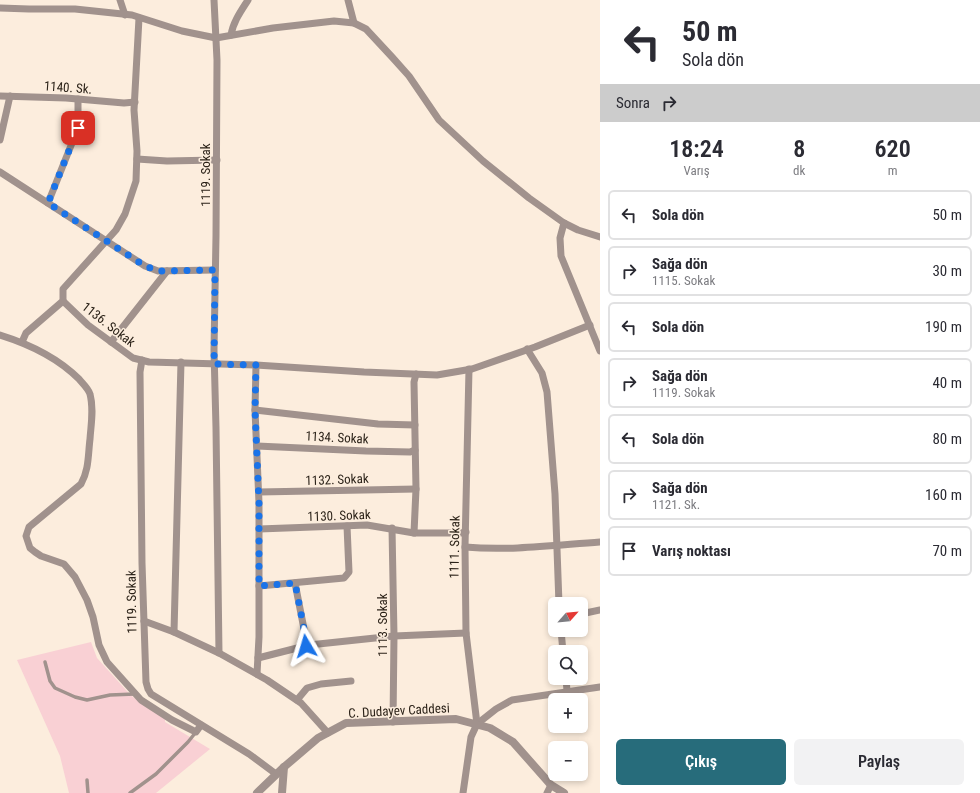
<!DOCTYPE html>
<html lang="tr">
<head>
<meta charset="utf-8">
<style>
  :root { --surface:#fff; --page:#f2f2f3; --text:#2b2b33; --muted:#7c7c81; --line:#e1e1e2; --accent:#276c7b }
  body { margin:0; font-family:"Roboto Condensed",sans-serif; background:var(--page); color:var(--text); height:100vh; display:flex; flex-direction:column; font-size:15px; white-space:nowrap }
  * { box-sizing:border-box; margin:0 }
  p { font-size:13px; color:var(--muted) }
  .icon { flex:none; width:22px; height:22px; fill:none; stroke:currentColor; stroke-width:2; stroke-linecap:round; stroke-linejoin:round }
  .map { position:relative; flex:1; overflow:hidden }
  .panel { display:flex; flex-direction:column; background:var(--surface); width:380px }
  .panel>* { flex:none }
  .hud { background:#fff; color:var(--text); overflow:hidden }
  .needle { width:26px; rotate:63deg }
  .buttons { position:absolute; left:548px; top:597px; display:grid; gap:8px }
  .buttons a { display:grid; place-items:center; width:40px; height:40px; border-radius:6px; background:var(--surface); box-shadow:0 2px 6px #0003; font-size:20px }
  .pin { position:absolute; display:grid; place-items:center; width:34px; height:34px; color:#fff; margin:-17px; border-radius:8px; box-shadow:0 2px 6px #0006 }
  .me { position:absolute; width:44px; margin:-22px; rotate:353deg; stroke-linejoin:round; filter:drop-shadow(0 0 3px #0008) }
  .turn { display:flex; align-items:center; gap:14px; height:84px; padding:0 16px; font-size:18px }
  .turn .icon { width:52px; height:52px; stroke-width:2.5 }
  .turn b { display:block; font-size:28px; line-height:34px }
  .then { display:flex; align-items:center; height:38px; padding:0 16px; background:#0003; gap:8px; font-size:15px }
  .eta { display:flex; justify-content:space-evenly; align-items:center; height:68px; text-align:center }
  .eta b { font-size:24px; font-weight:600; line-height:28px }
  .cta { display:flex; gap:8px; margin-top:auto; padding:8px 16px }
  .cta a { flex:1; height:46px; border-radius:6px; background:var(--accent); color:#fff; font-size:16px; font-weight:600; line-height:46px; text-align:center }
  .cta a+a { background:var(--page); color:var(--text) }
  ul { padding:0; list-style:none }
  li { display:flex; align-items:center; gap:12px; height:50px; margin:0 8px 6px; padding:0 8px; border:2px solid var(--line); border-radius:6px }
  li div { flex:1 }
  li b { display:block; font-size:15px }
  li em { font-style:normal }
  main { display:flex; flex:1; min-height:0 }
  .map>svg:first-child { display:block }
</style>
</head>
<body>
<main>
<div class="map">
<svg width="600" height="793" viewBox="0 0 600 793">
  <rect width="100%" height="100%" fill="#fceddd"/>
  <path fill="#f9d0d4" d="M91,642L97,658L126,690L133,697L165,718V722L210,749L156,793H69L60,756L17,660Z"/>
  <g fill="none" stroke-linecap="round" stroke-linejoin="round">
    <g stroke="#a1928d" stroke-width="3.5">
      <path d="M45,662L50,681L55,688L75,697L87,700L110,695L135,694"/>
      <path d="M87,780L88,793"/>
      <path d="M130,793L156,774L188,742L196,732"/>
    </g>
    <g stroke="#a1928d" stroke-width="7">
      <path d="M120,0L125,15"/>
      <path d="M214,0L217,60L216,236L214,350L216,428L219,653"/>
      <path d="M348,0L354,23"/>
      <path d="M0,8L29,9H75L132,15L182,31L216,38L273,28L334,21L354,23L366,29L392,57L409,76L439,120L483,161L529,198L564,223L578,230L600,237"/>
      <path d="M231,35C233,22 241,11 248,0"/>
      <path d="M0,96L66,98L124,103L135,102"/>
      <path d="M0,140L10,96"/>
      <path d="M137,159L167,161L217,160"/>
      <path d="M0,172L145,266L158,271L215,270"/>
      <path d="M48,203L78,128V99"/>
      <path d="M564,223L560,238L561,256L600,351"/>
      <path d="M63,301L88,325L133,358L149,362L256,365L364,372L437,375L472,369L535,347L590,325"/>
      <path d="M0,335C29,344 57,357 79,379C83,384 88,388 90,394C94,409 91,424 90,439C88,455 89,470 81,484L29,527L26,536L30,548L35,552L41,556L64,564L75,577L87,600L93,617L99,645L107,662L141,700L172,720L196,732L201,725"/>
      <path d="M22,342L26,333L63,301V289L116,230L125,214L136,181L137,151L134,110L139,18"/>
      <path d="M111,342L167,271"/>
      <path d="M527,349L542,373L547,392L555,494L559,604"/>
      <path d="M142,360L140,372L142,563L146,682L148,689L151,694L249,754L276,774"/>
      <path d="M256,365L255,410L259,503V637L257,674"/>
      <path d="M469,369L465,547L466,633L477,724"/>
      <path d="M255,410L378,424L415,425"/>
      <path d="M257,446L366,451L410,452L415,450"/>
      <path d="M259,492L416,489"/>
      <path d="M392,528L394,636L393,722"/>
      <path d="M259,529L367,525L414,533H461L466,532"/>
      <path d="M414,533L416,489L414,382L416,374"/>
      <path d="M465,547C510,551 556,545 600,542"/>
      <path d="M295,583L304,629L306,646"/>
      <path d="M259,586L344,578L349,572L347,526"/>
      <path d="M581,614L600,610"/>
      <path d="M144,621L174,632L219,653L267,680L301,703L328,733"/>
      <path d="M561,630L563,652"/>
      <path d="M174,632L181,362"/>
      <path d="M258,658L309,645L394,636L466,633"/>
      <path d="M566,678L567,691"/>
      <path d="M297,700L307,688L321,684L351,681"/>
      <path d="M463,793L471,737L477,724L496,709L512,700L600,687"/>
      <path d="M547,793L551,785"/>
    </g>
    <g stroke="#a1928d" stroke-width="8">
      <path d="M257,793L284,767L318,738L346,723L456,719L490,728L513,742L551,785L564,793"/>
      <path d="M282,793L284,767"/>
    </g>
  </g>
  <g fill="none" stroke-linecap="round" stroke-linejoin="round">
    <path stroke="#1a73e8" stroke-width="7" stroke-dasharray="0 12.6" d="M78,128L48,203L145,266L158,271L215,270L214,364L256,365L255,410L259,503V586L295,583L304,629L306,646"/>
  </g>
  <g text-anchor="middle" stroke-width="3" stroke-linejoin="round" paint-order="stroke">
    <g font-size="13" fill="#2b2218" stroke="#fceddd">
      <text transform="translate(68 87) rotate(4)" y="5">1140. Sk.</text>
      <text transform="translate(205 175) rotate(-90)" y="5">1119. Sokak</text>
      <text transform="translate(109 324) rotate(38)" y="5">1136. Sokak</text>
      <text transform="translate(337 437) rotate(3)" y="5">1134. Sokak</text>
      <text transform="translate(337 479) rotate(-2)" y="5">1132. Sokak</text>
      <text transform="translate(339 515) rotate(-2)" y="5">1130. Sokak</text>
      <text transform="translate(454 547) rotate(-89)" y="5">1111. Sokak</text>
      <text transform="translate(131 602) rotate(-91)" y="5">1119. Sokak</text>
      <text transform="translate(382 625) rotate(-90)" y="5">1113. Sokak</text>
      <text transform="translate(399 710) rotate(-3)" y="5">C. Dudayev Caddesi</text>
    </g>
  </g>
</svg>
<div class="buttons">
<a><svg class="needle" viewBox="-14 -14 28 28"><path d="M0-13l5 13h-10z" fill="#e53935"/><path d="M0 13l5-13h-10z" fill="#7c7c81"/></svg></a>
<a><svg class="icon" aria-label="search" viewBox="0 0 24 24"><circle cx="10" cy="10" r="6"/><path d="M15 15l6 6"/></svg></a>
<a>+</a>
<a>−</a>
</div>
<div class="pin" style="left:78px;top:128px;background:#d93025"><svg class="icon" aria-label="arrive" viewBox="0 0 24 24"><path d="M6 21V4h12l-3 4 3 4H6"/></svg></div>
<svg class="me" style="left:306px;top:646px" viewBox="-20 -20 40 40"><path d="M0-17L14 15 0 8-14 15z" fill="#1a73e8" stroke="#fff" stroke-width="4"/></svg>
</div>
<section class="panel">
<div class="hud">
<div class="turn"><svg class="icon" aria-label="left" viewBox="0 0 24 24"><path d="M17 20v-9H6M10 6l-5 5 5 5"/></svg><div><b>50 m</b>Sola dön</div></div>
<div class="then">Sonra<svg class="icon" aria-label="right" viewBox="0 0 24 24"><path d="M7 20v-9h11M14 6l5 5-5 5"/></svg></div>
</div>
<div class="eta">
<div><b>18:24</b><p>Varış</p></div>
<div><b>8</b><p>dk</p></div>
<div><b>620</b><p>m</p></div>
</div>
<ul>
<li><svg class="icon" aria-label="left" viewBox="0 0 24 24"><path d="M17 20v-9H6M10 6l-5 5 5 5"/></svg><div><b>Sola dön</b></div><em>50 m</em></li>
<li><svg class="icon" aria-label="right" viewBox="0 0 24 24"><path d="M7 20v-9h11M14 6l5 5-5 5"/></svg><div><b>Sağa dön</b><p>1115. Sokak</p></div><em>30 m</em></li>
<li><svg class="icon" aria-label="left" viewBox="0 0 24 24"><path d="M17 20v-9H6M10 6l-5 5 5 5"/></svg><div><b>Sola dön</b></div><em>190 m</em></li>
<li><svg class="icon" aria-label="right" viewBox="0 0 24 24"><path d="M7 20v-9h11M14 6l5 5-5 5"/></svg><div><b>Sağa dön</b><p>1119. Sokak</p></div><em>40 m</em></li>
<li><svg class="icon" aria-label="left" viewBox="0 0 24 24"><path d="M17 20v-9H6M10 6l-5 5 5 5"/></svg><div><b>Sola dön</b></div><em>80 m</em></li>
<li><svg class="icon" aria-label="right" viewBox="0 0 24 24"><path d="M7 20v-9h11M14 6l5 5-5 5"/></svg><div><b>Sağa dön</b><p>1121. Sk.</p></div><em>160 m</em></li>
<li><svg class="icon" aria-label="arrive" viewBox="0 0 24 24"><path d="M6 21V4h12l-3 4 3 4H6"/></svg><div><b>Varış noktası</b></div><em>70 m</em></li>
</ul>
<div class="cta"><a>Çıkış</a><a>Paylaş</a></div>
</section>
</main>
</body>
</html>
